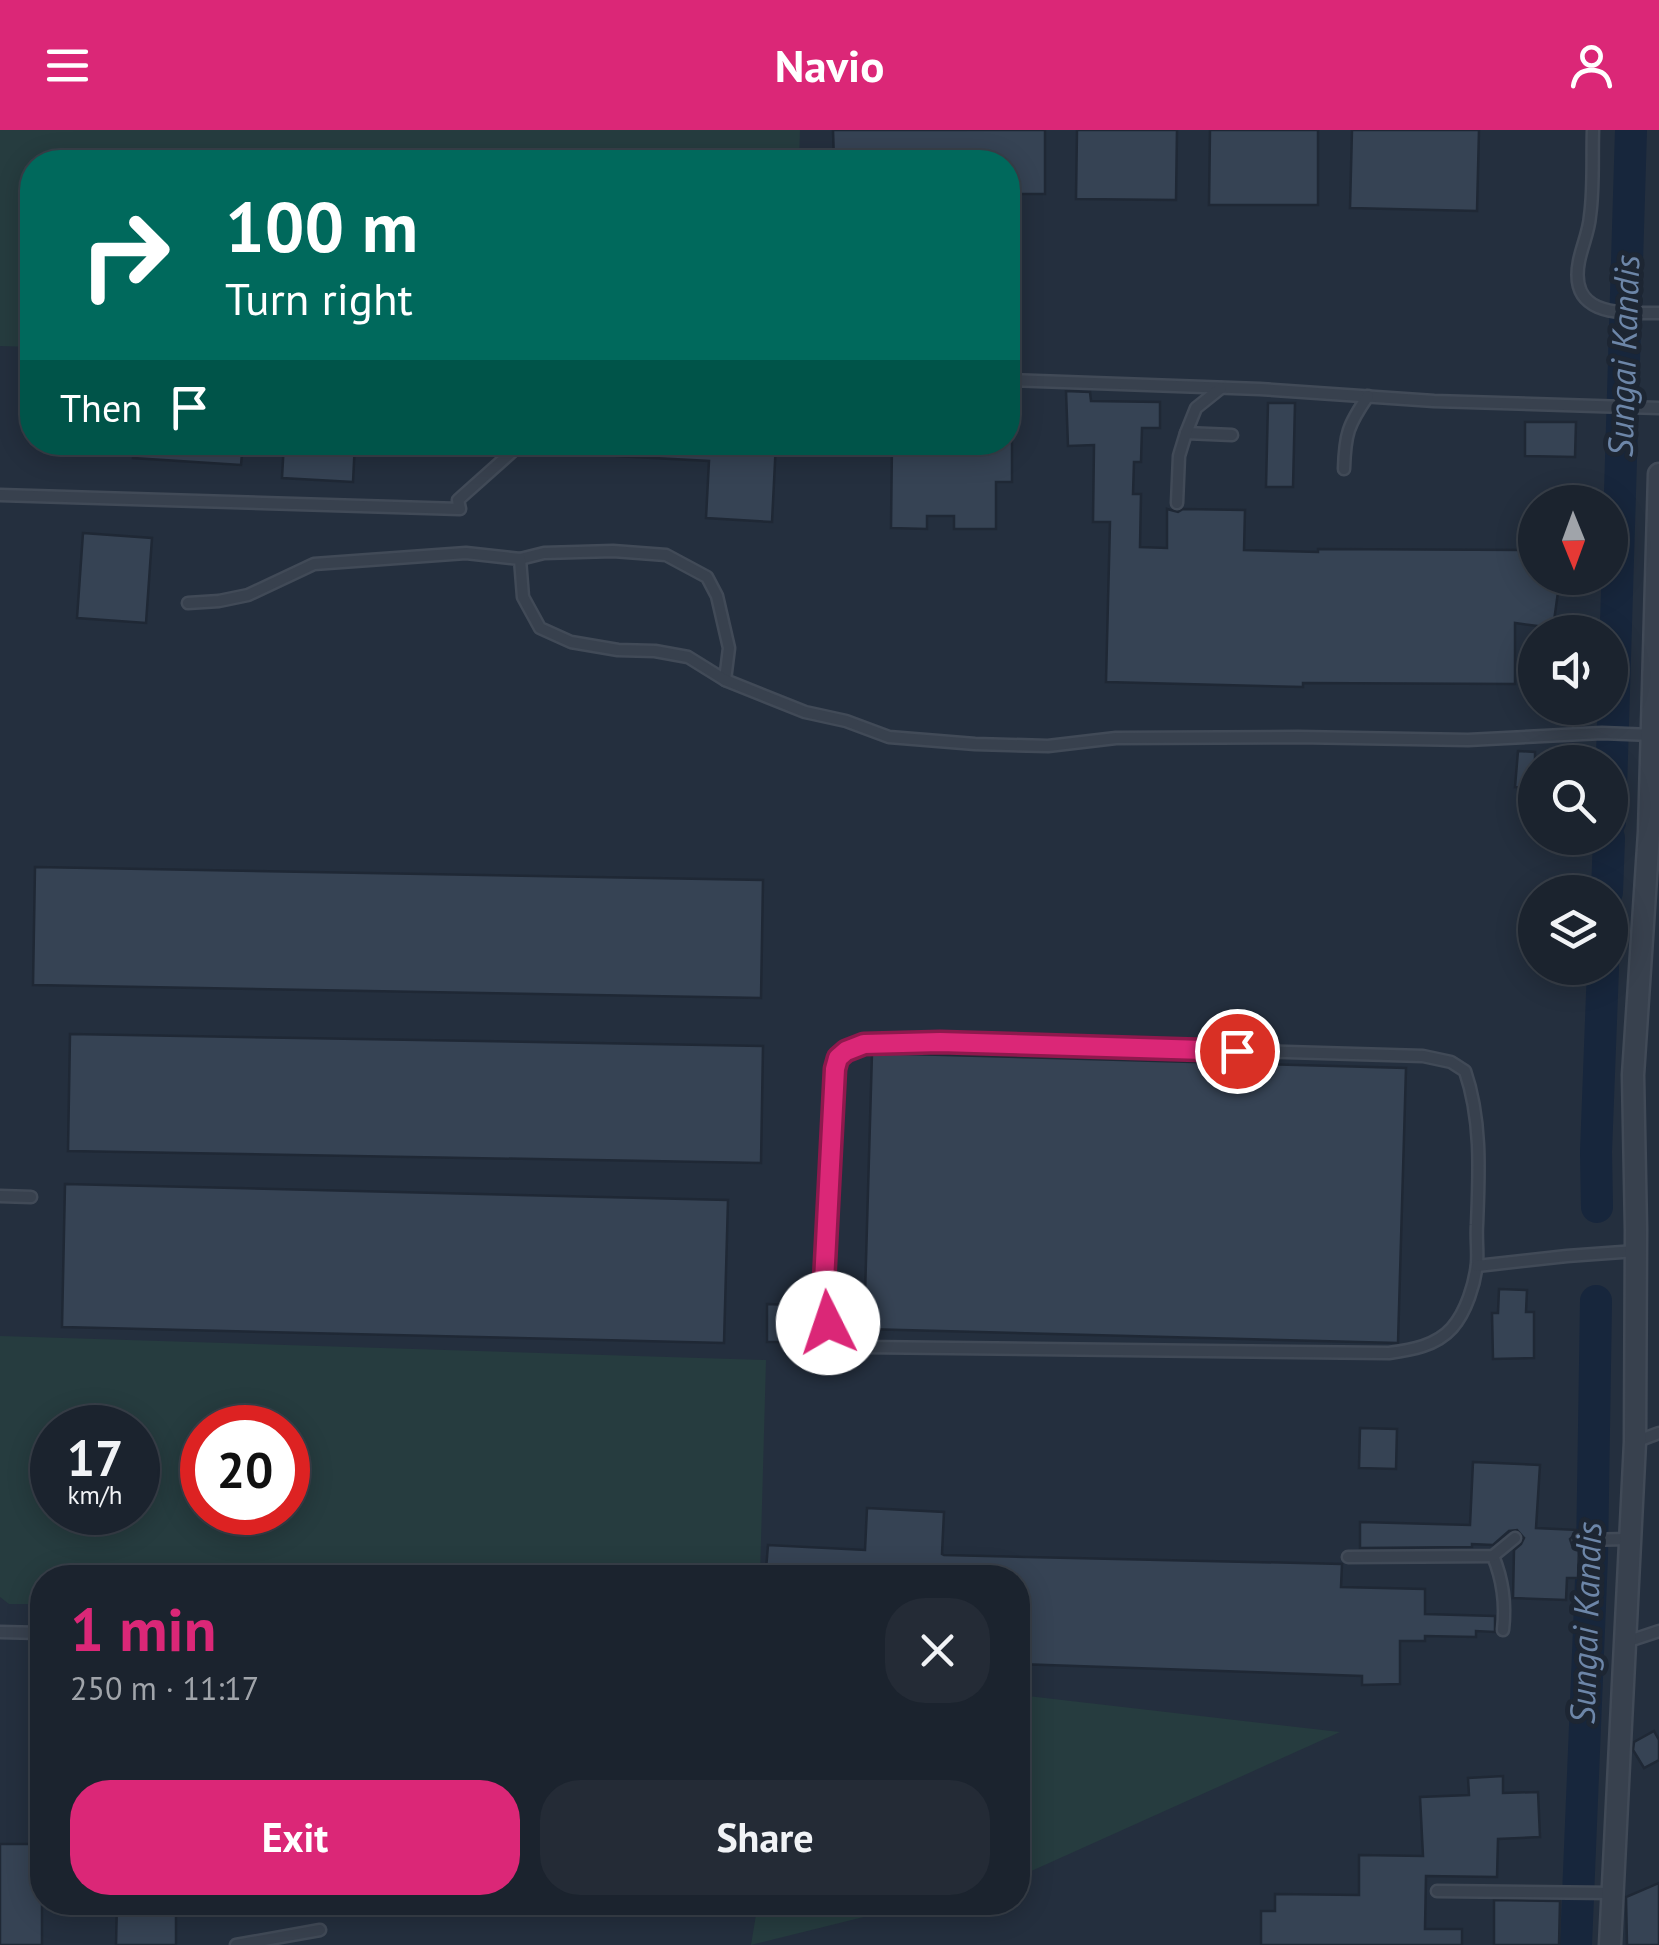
<!DOCTYPE html>
<html lang="en">
<head>
<meta charset="utf-8">
<style>
  :root { --surface:#1b232e; --page:#242b36; --text:#f1f3f6; --muted:#a0a4aa; --line:#39404a; --accent:#db2777 }
  body { margin:0; font-family:"PT Sans",sans-serif; background:var(--page); color:var(--text); height:100vh; display:flex; flex-direction:column; font-size:38px; white-space:nowrap }
  * { box-sizing:border-box; margin:0 }
  p { font-size:32px; color:var(--muted) }
  .icon { flex:none; width:55px; height:55px; fill:none; stroke:currentColor; stroke-width:2; stroke-linecap:round; stroke-linejoin:round }
  .map { position:relative; flex:1; overflow:hidden }
  .panel { position:absolute; left:30px; top:1435px; width:1000px; height:350px; display:flex; flex-direction:column; background:var(--surface); border-radius:40px; box-shadow:0 5px 25px #0003,0 0 0 2px var(--line) }
  .panel>* { flex:none }
  .banner { position:absolute; left:20px; top:20px; width:1000px; height:305px; border-radius:40px; box-shadow:0 5px 25px #0003,0 0 0 2px var(--line); background:#00695c; color:#fff; overflow:hidden }
  .needle { width:65px; rotate:179deg }
  .controls { position:absolute; left:1518px; top:355px; display:grid; gap:20px }
  .controls a { display:grid; place-items:center; width:110px; height:110px; border-radius:50%; background:var(--surface); box-shadow:0 5px 25px #0003,0 0 0 2px var(--line); font-size:50px }
  .speed { position:absolute; left:30px; top:1275px; display:flex; gap:20px; font-size:50px; font-weight:700; text-align:center }
  .speed>* { display:grid; place-content:center; width:130px; height:130px; border-radius:50%; background:var(--surface); box-shadow:0 5px 25px #0003,0 0 0 2px var(--line); line-height:1 }
  .speed small { font-size:25px; font-weight:400 }
  .speed .limit { border:15px solid #d22; background:#fff; color:#111 }
  .pin { position:absolute; display:grid; place-items:center; width:85px; height:85px; color:#fff; margin:-42px; border:5px solid #fff; border-radius:50%; box-shadow:0 2px 10px #0007 }
  .me { position:absolute; width:110px; margin:-55px; rotate:356deg; stroke-linejoin:round; filter:drop-shadow(0 0 8px #0008) }
  .turn { display:flex; align-items:center; gap:35px; height:210px; padding:0 40px; font-size:45px }
  .turn .icon { width:130px; height:130px; stroke-width:2.5 }
  .turn b { display:block; font-size:70px; line-height:85px }
  .then { display:flex; align-items:center; height:95px; padding:0 40px; background:#0003; gap:20px; font-size:38px }
  .round { display:grid; place-items:center; flex:none; width:105px; height:105px; border-radius:40px; background:var(--page) }
  .summary { display:flex; align-items:center; justify-content:space-between; height:170px; padding:0 40px }
  h1 { font-size:60px; font-weight:700; line-height:75px; color:var(--accent) }
  .primary-button { display:flex; gap:20px; margin-top:auto; padding:20px 40px }
  .primary-button a { flex:1; height:115px; border-radius:40px; background:var(--accent); color:#fff; font-size:40px; font-weight:700; line-height:115px; text-align:center }
  .primary-button a+a { background:var(--page); color:var(--text) }
  header { display:flex; justify-content:space-between; align-items:center; height:130px; padding:0 40px; background:var(--accent); color:#fff; font-size:45px; font-weight:700 }
  .map>svg:first-child { display:block }
</style>
</head>
<body>
<header><svg class="icon" aria-label="menu" viewBox="0 0 24 24"><path d="M4 6h16M4 12h16M4 18h16"/></svg>Navio<svg class="icon" aria-label="person" viewBox="0 0 24 24"><circle cx="12" cy="8" r="4"/><path d="M4 21q1-7 8-7t8 7"/></svg></header>
<div class="map">
<svg width="1659" height="1815" viewBox="0 0 1659 1815">
  <rect width="100%" height="100%" fill="#242f3e"/>
  <g fill="#263c3f" fill-rule="evenodd">
    <path d="M0,0H800L799,32H32V217L0,216Z"/>
    <path d="M0,1206L766,1230L760,1447L42,1448V1474H9L0,1467ZM52,1298H138V1382H52ZM202,1298H288V1382H202Z"/>
    <path d="M1019,1565L1340,1602L1018,1747Z"/>
    <path d="M758,1773V1772L920,1773L751,1815Z"/>
  </g>
  <g fill="none" stroke-linecap="round" stroke-linejoin="round">
    <g stroke="#17263c" stroke-width="32">
      <path d="M1610,692L1631,0"/>
      <path d="M1607,762L1609,708"/>
      <path d="M1597,1077L1596,1022L1603,838"/>
      <path d="M1576,1815L1592,1426L1596,1171"/>
    </g>
  </g>
  <g fill="#364354" stroke="#1f2835" stroke-width="2.5">
    <path d="M833,0H1045V64H1008V32H834Z"/>
    <path d="M1077,0H1177L1176,70L1076,69Z"/>
    <path d="M1210,0H1318V75H1209Z"/>
    <path d="M1352,0H1479L1477,81L1350,78Z"/>
    <path d="M1066,261L1090,262L1091,271L1160,272V298H1142L1141,332H1134L1133,364H1141L1140,417L1167,418V379L1178,382L1183,379L1245,380L1244,420L1318,422V419L1535,420V448H1560L1553,498L1515,493V554L1303,553V557L1106,552L1110,392H1093L1094,315L1068,316Z"/>
    <path d="M1268,273H1295L1293,357H1266Z"/>
    <path d="M1525,292H1576L1575,327L1525,326Z"/>
    <path d="M134,312H243L241,335L133,328Z"/>
    <path d="M284,312H355L353,352L282,348Z"/>
    <path d="M618,312H776L772,392L706,388L709,331L617,326Z"/>
    <path d="M892,312H1012V352H996V399H954V386H927V399L891,398Z"/>
    <path d="M83,403L152,408L146,493L77,488Z"/>
    <path d="M1518,621L1535,622V658L1515,657Z"/>
    <path d="M35,737L763,750L761,868L33,855Z"/>
    <path d="M70,904L763,916L761,1033L68,1021Z"/>
    <path d="M872,923L1406,938L1398,1213L864,1199Z"/>
    <path d="M65,1054L728,1070L724,1213L62,1197Z"/>
    <path d="M1499,1159L1527,1160L1526,1182H1534V1228L1493,1229L1492,1183H1498Z"/>
    <path d="M767,1174L791,1175V1212H767Z"/>
    <path d="M1360,1298L1397,1299L1396,1339L1359,1338Z"/>
    <path d="M1473,1332L1540,1335L1536,1398L1579,1400L1570,1409L1572,1415L1579,1419L1578,1448H1567L1566,1470L1513,1468L1514,1420L1521,1414L1524,1408L1517,1400L1509,1401L1493,1415L1472,1414V1417L1360,1418V1392L1470,1395Z"/>
    <path d="M867,1378L944,1382L942,1424L944,1425L1342,1434L1341,1457L1425,1459V1484L1495,1486V1502L1476,1501V1507L1425,1506V1511H1400V1554L1362,1555V1546L1018,1534V1448H924L766,1440L768,1415L865,1420Z"/>
    <path d="M1654,1601L1659,1610V1630L1644,1638L1633,1620L1634,1612Z"/>
    <path d="M1503,1646V1663L1538,1662L1540,1707L1498,1709L1497,1747L1426,1746L1425,1799H1462V1815H1261V1781H1275V1764L1359,1765V1725L1423,1726L1420,1667L1469,1665L1468,1648Z"/>
    <rect x="0" y="1714" width="42" height="101"/>
    <path d="M1659,1753V1815H1627L1626,1767Z"/>
    <path d="M1494,1770L1560,1771L1559,1815H1494Z"/>
    <path d="M117,1772H176V1815H116Z"/>
  </g>
  <g fill="none" stroke-linecap="round" stroke-linejoin="round">
    <defs>
      <g id="lane">
        <path d="M1593,0C1592,28 1594,58 1590,86C1589,101 1582,116 1579,131C1568,187 1621,183 1659,183"/>
        <path d="M1008,250L1260,259L1434,271L1659,278"/>
        <path d="M1186,303L1232,305"/>
        <path d="M1344,339C1345,304 1348,295 1368,266"/>
        <path d="M0,365L460,379L458,370L523,312"/>
        <path d="M1177,373L1179,326L1186,303L1196,278L1221,258"/>
        <path d="M520,429L544,423L613,421L666,425L707,447L717,466L729,518L725,550"/>
        <path d="M188,473L219,471L248,465L314,434L466,423L520,429L523,467L540,498L571,512L618,520L655,521L688,527L725,550L805,582L846,591L889,607L975,614L1048,616L1116,608L1298,607L1468,610L1602,603L1652,605"/>
        <path d="M940,912L1423,926L1451,932L1465,941C1482,990 1479,1044 1477,1095C1476,1108 1478,1121 1477,1133C1475,1154 1466,1182 1452,1198C1436,1216 1411,1220 1389,1223L863,1217C843,1212 829,1196 824,1178L835,939C837,931 836,930 841,924C859,908 916,912 940,912Z"/>
        <path d="M0,1066L31,1067"/>
        <path d="M1477,1136L1567,1126L1636,1121"/>
        <path d="M1635,1312L1659,1303"/>
        <path d="M1579,1410L1629,1409"/>
        <path d="M1493,1426C1503,1450 1506,1474 1503,1500"/>
        <path d="M1348,1427L1493,1426L1515,1408"/>
        <path d="M0,1502L42,1503"/>
        <path d="M1626,1512L1659,1501"/>
        <path d="M1437,1761L1612,1763"/>
        <path d="M236,1815L320,1800"/>
      </g>
      <path id="street" d="M1610,1815L1635,1312L1636,1100L1633,945L1649,702L1659,344"/>
    </defs>
    <use href="#lane" stroke="#414a57" stroke-width="15"/>
    <use href="#street" stroke="#414a57" stroke-width="25"/>
    <use href="#lane" stroke="#38414e" stroke-width="10"/>
    <use href="#street" stroke="#38414e" stroke-width="20"/>
  </g>
  <g fill="none" stroke-linecap="round" stroke-linejoin="round">
    <defs>
      <path id="route" d="M828,1193L824,1178V1152L835,939L838,928L846,921L864,914L940,912L1237,921"/>
    </defs>
    <use href="#route" stroke="#8e194d" stroke-width="25"/>
    <use href="#route" stroke="#db2777" stroke-width="18"/>
  </g>
  <g text-anchor="middle" stroke-width="10" stroke-linejoin="round" paint-order="stroke">
    <g font-size="35" font-style="italic" fill="#6d86a8" stroke="#1d2633">
      <text transform="translate(1624 226) rotate(-88)" y="12">Sungai Kandis</text>
      <text transform="translate(1586 1493) rotate(-88)" y="12">Sungai Kandis</text>
    </g>
  </g>
</svg>
<div class="controls">
<a><svg class="needle" viewBox="-14 -14 28 28"><path d="M0-13l5 13h-10z" fill="#e53935"/><path d="M0 13l5-13h-10z" fill="#a0a4aa"/></svg></a>
<a><svg class="icon" aria-label="sound" viewBox="0 0 24 24"><path d="M4 9h4l5-4v14l-5-4H4zM17 9q2 3 0 6"/></svg></a>
<a><svg class="icon" aria-label="search" viewBox="0 0 24 24"><circle cx="10" cy="10" r="6"/><path d="M15 15l6 6"/></svg></a>
<a><svg class="icon" aria-label="layers" viewBox="0 0 24 24"><path d="M12 4l9 5-9 5-9-5zM3 14l9 5 9-5"/></svg></a>
</div>
<div class="speed"><div>17<small>km/h</small></div><div class="limit">20</div></div>
<div class="pin" style="left:1237px;top:921px;background:#d93025"><svg class="icon" aria-label="arrive" viewBox="0 0 24 24"><path d="M6 21V4h12l-3 4 3 4H6"/></svg></div>
<svg class="me" style="left:828px;top:1193px" viewBox="-20 -20 40 40"><circle r="19" fill="#fff"/><path d="M0-13L10 11 0 6-10 11z" fill="#db2777"/></svg>
<div class="banner">
<div class="turn"><svg class="icon" aria-label="right" viewBox="0 0 24 24"><path d="M7 20v-9h11M14 6l5 5-5 5"/></svg><div><b>100 m</b>Turn right</div></div>
<div class="then">Then<svg class="icon" aria-label="arrive" viewBox="0 0 24 24"><path d="M6 21V4h12l-3 4 3 4H6"/></svg></div>
</div>
<section class="panel">
<div class="summary"><div><h1>1 min</h1><p>250 m · 11:17</p></div><a class="round"><svg class="icon" aria-label="close" viewBox="0 0 24 24"><path d="M6 6l12 12M18 6L6 18"/></svg></a></div>
<div class="primary-button"><a>Exit</a><a>Share</a></div>
</section>
</div>
</body>
</html>
